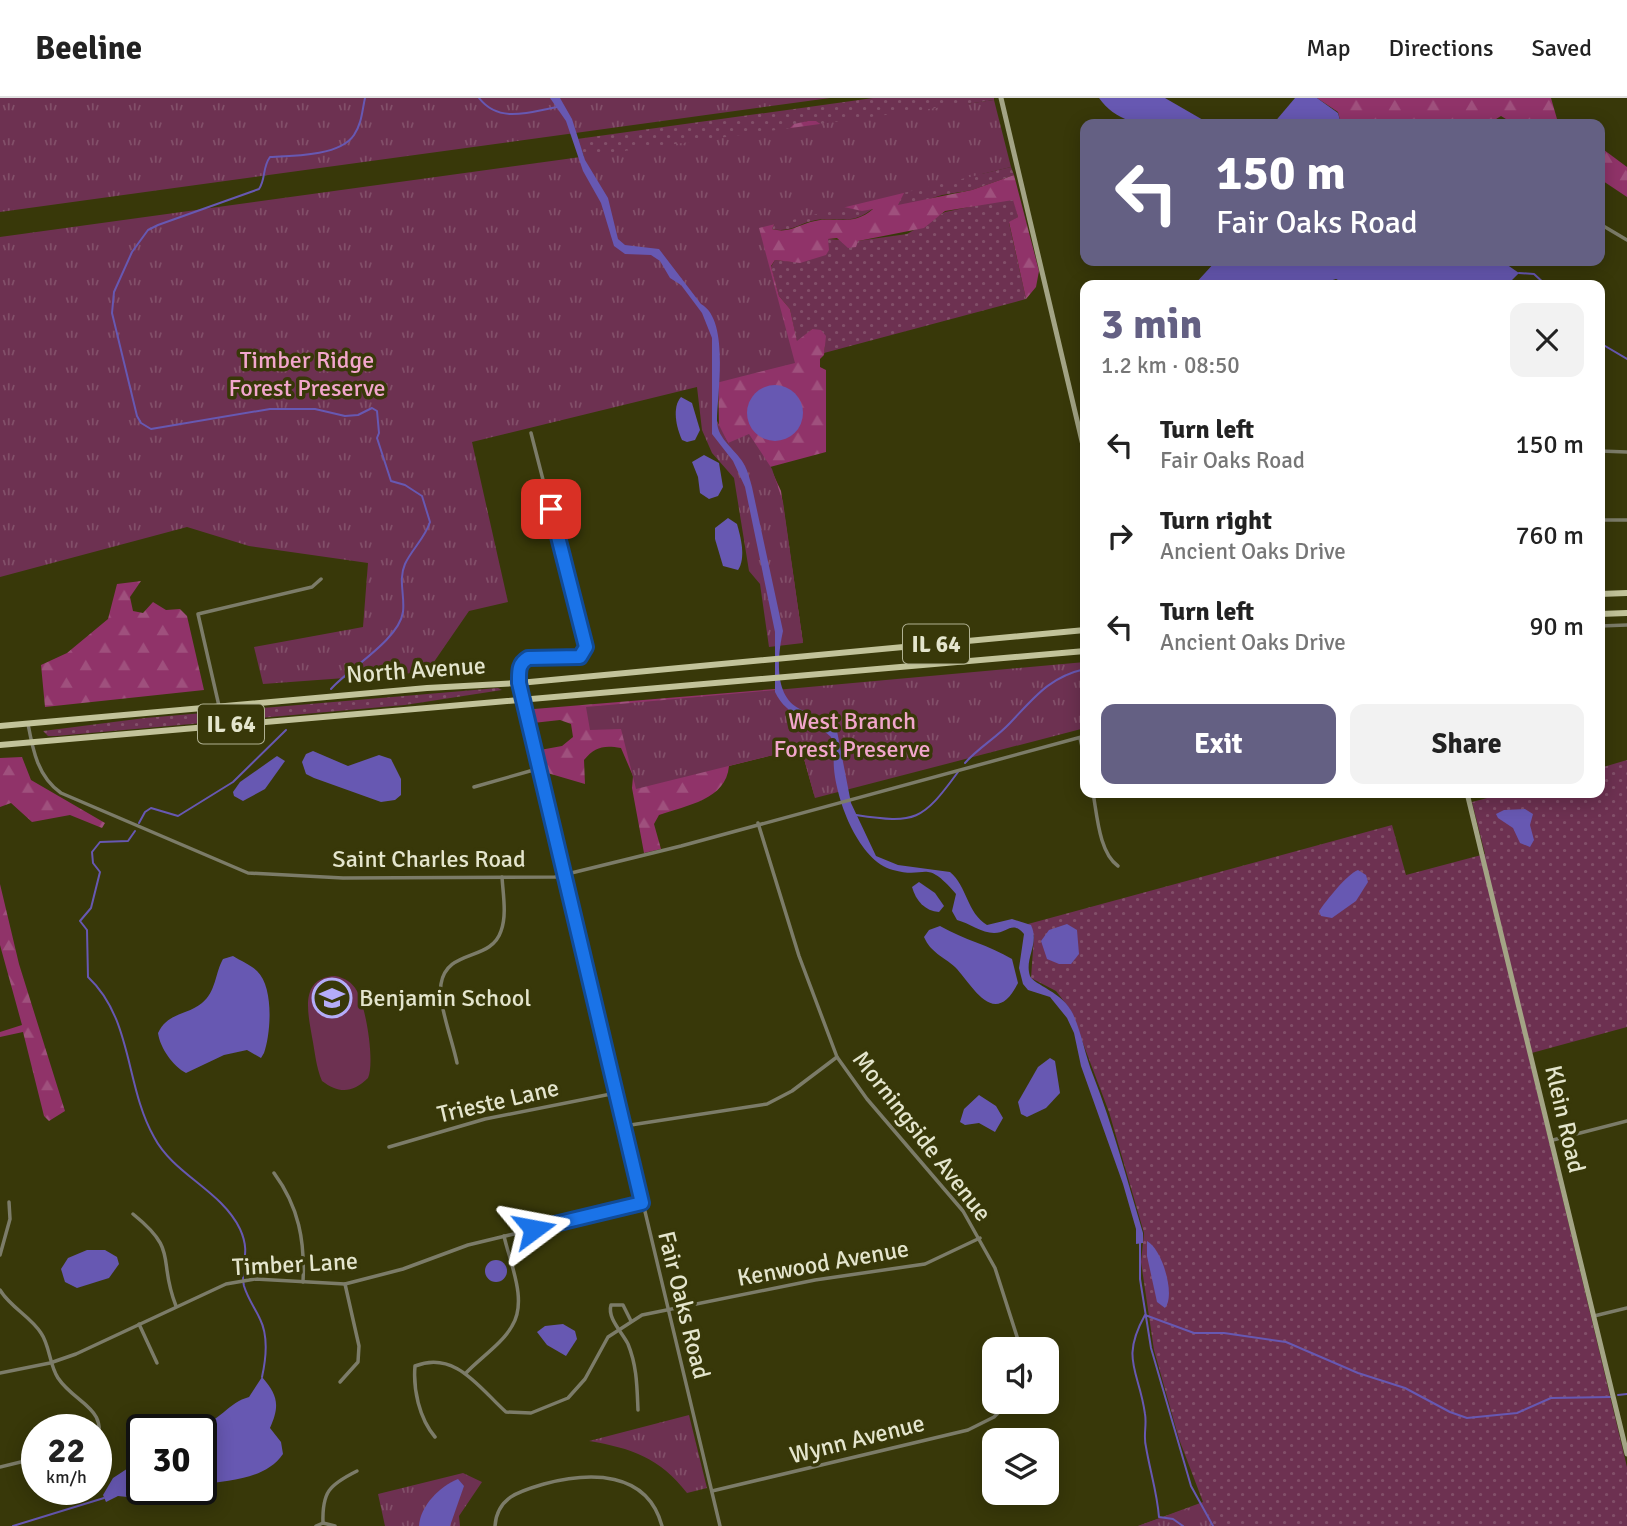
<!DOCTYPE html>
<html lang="en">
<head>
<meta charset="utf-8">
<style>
  :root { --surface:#fff; --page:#f2f2f2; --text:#222; --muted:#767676; --line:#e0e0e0; --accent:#646083 }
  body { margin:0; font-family:Signika,sans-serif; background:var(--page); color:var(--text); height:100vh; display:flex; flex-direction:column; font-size:26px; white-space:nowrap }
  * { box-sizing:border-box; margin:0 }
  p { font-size:23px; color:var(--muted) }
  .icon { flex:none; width:38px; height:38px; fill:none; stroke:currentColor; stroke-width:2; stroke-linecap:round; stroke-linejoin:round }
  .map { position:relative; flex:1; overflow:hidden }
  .panel { position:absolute; left:1080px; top:182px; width:525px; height:518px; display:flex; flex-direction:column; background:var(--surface); border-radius:14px; box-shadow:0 4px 18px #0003 }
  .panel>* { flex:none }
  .top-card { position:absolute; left:1080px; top:21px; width:525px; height:147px; border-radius:14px; box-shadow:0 4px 18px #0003; background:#646083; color:#fff; overflow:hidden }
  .fabs { position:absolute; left:982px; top:1239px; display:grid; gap:14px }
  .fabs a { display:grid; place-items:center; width:77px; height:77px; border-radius:14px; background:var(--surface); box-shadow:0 4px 18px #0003; font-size:35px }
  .speed { position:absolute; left:21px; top:1316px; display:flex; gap:14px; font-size:35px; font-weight:700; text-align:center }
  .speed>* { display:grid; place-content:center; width:91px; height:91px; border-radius:50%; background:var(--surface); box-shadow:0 4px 18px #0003; line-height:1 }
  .speed small { font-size:18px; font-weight:400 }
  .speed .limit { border:4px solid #111; border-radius:10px; background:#fff; color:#111 }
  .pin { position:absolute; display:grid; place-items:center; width:60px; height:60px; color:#fff; margin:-30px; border-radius:14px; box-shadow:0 4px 10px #0006 }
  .me { position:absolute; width:77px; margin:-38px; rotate:77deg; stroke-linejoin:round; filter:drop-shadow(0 0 5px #0008) }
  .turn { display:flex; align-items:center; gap:24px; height:147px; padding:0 21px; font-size:32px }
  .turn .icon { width:91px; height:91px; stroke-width:2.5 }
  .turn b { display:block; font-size:49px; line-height:60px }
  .round { display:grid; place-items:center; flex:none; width:74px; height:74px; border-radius:14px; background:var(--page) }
  .overview { display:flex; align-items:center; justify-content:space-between; height:119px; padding:0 21px }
  h1 { font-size:42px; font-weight:700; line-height:52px; color:var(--accent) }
  .action { display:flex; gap:14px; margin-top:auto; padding:14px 21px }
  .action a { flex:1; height:80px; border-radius:14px; background:var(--accent); color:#fff; font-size:28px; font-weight:700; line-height:80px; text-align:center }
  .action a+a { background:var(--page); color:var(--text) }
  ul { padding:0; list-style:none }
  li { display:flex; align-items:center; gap:21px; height:91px; padding:0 21px }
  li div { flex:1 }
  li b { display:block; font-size:26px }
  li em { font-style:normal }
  header { display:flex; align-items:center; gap:42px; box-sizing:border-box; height:98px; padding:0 35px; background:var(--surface); border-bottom:2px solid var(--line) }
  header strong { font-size:33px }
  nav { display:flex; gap:38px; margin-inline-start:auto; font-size:24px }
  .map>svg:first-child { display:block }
</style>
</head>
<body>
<header>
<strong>Beeline</strong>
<nav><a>Map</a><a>Directions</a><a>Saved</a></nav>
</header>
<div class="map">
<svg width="1627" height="1428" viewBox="0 0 1627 1428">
  <defs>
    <pattern id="grass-dots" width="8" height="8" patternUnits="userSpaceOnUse" patternTransform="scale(1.75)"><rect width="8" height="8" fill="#6d3151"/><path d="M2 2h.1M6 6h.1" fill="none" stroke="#824f69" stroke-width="1.8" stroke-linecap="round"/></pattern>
    <pattern id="forest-firs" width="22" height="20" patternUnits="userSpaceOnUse" patternTransform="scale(1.75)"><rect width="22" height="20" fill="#903369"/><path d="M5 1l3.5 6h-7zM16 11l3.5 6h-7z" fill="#9f507d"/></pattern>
    <pattern id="park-tufts" width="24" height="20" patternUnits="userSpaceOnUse" patternTransform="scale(1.75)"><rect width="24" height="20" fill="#6d3151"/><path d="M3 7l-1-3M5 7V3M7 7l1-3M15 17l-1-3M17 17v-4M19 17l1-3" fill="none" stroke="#824f69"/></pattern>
  </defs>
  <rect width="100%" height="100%" fill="#383809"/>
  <g fill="url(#grass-dots)">
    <path d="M873,0H994V2L967,6L981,76L1011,69L1014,77L972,92L942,97L907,108L898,107L808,23L802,25L875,109C850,129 841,118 816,122C799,125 791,135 772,131L777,121L585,61L577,41Z"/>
    <path d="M1002,102H1014L1018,119L1009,125L1026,201L824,255L825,249L812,231L797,244L790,211L779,198L771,169L775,162L795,164L827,141L857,143L907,136L945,114Z"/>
    <path d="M498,590L502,592L405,607L56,638H48L43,633L145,620Z"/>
    <path d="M1627,662V929L1528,956L1627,1369V1428H1138L1203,1404L1179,1341L1154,1252L1141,1164L1144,1135L1109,1014L1070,911L1056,893L1031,880L1034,838L1028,826L1392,727L1406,777L1485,756L1472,704L1506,695H1600V670Z"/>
  </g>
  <g fill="url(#forest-firs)">
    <path d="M1317,0H1551L1557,21L1565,26H1514L1501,18L1488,26H1341L1338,14Z"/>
    <path d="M808,23H816L908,87L898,107L972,92L1014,77L1039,173L1036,189L1026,201L1009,124L1018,119L1013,102L945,113L924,130L858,143L856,149L848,150L837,140L828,141L829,152L826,157L800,165L775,162L771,168L779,198L790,211L797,243L812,231L821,232L826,238L824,257L820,261V269L826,272V354L770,369L781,393L803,545L731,350L719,330L718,270L595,68L777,121L772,131C790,136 799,126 815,123C837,118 852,129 873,111L862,113L835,107L787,33L794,26Z"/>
    <path d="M1600,49L1627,69V99L1600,81Z"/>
    <path d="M141,483L130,499L133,513L143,515L153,504L166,512L180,511L187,518L204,592L45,609L41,567L67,555L108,521L117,486Z"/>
    <path d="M775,591L799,620L815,700L801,650L729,668C726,702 687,707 659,717L654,726L661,751L644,755L632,690L633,678L621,650C603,647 595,649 584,662L585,686L544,674L540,652L562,648L573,639L571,626L560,622L533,625L534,611Z"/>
    <path d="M22,659L31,682L105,725L102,730L70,717L32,724L11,705L0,709V660Z"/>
    <path d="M0,786L19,866L65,1013L49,1023L44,1018L23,934L0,939V934L22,927L0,847Z"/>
  </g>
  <g fill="url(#park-tufts)">
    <path d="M0,0H830L0,114Z"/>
    <path d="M994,2L1011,69L759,130L795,265L716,285L717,323L728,345L749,336L772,371L783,404L803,545L769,549L760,486L749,473L734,380L712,355L702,332L697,289L472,344L508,504L469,513L427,574L263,586L254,549L363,529L368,465L249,448L187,429L0,479V139Z"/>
    <path d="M1085,564V630L815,700L801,650L636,691L621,631L590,632L586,609Z"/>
    <path d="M689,1317L707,1390L687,1395C660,1360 631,1350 589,1343Z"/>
    <path d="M463,1375L482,1384L459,1418L460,1428H385L378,1396Z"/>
    <path d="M1203,1405L1213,1428H1138Z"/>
  </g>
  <path fill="#6d3151" d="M335,878C345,880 352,884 357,893C366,909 375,964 368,980C353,995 339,996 322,983C316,969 315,954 312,939C308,915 299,880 335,878Z"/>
  <g fill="#6758b2">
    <path d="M550,0H560L572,21L585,62L608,100L618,141L625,147L659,151L701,206C730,222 717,296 717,323C717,342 738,353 745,368C748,374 750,382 752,389L783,533C778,556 773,596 798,610C811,618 826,622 837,633L851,705L876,758L898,767L950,774C967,788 967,815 987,827L1012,821L1031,827C1040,846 1024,860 1030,878C1034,887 1063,894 1073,916C1082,936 1085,957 1093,977C1113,1028 1127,1082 1143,1135V1145L1136,1146V1131L1123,1086L1081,968L1074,935L1067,920L1050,899L1028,892L1023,886L1019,870L1024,836C1012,822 1008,835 994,835C982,835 969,825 957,822L952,813L956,796C924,759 928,782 893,772C859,763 837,704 834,671C833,659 835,650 831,639C812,620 787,620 775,594V534L745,389L733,363L712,336V240L702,215L681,187L670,180L660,163L651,157L625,156L614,148L601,105L583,73L566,23Z"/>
    <path d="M1099,0H1165L1210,26C1171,26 1124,36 1099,0Z"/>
    <path d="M1295,0H1317L1338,15L1341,26H1273Z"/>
    <path d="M1216,163H1469L1506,166L1519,175L1507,187H1348L1336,181L1317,187H1194Z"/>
    <circle cx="775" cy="315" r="28"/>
    <path d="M681,299L692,305L700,332L695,342L687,344L682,342C676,329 672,309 681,299Z"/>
    <path d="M704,357L719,365L723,389L718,398L709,401L700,395L698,379L692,364Z"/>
    <path d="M728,420L737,426C741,440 746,460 738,472L723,468L715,441V430Z"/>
    <path d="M313,653L348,668L379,657L391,661L401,681V697L395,702L381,704L314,680L306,676L302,664L306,656Z"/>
    <path d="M277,658L285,663L265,691L243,703L234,698L233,694L240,684Z"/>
    <path d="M1525,711L1533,716L1530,727L1534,742L1530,749L1520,745L1513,730L1498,720L1496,716L1504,712Z"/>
    <path d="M1358,772L1366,777L1368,784L1356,803L1332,820L1321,818L1319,813C1326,803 1347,776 1358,772Z"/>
    <path d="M919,784L935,795L944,808L939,814C925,813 916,803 912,789Z"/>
    <path d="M1067,826L1077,832L1079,856L1071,866H1059L1047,861L1041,843L1049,832Z"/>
    <path d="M940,828C964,842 989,847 1012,861L1018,885C994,933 972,886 955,869C943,858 931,855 924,839L929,832Z"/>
    <path d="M233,858C241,863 251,867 257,873C274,889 271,935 264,955L261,960L247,952L224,957L186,975C173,968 160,950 158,935C168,914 186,918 202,905C216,894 215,875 223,861Z"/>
    <path d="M1050,960L1055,963L1060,995L1046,1010L1027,1019L1021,1016L1018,1004L1038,969Z"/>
    <path d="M979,997L996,1008L1003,1020L995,1034L979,1025L965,1027L960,1024L964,1011Z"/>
    <path d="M1147,1143C1162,1151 1176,1197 1165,1210L1157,1204L1147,1158Z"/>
    <path d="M87,1152H105L117,1159L119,1166L109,1180L77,1190L65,1184L61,1171L68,1160Z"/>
    <circle cx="496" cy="1173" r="11"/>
    <path d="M563,1226L575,1233L577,1241L566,1258L547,1247L537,1234L545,1228Z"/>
    <path d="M262,1279C278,1297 280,1308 270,1330L281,1344L283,1356C265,1382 229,1382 201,1387V1332H196L198,1328C217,1326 229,1304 249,1299Z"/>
    <path d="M142,1361V1391H189L165,1403L118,1398L106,1404L103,1397L113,1380Z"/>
    <path d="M458,1381L464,1388L450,1428H419C420,1408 440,1388 458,1381Z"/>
  </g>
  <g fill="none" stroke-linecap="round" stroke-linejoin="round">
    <g stroke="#6758b2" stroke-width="2">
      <path d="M479,0C499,26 530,14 557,9"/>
      <path d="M1519,175L1534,176L1546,187"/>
      <path d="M1600,245L1627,261"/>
      <path d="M331,591C348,571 399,542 403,514C405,497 398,482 405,466C412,451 425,440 430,424L422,398L405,387L391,383L377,340L379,335L377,313L372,310L358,317L345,318L315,311H270L151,331L141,325L137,318L112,215L114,194L132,154L148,132L158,127L259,91C266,81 262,70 270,59C293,58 340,58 354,37C362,25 362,13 365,0"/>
      <path d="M965,665C978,650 996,640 1010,625C1034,600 1049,579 1085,571"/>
      <path d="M856,717C916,726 922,723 958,674"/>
      <path d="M139,725L145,714L151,710L178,718L233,684L286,632"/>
      <path d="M135,733L128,743L100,744L92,754L93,765L100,774L91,810L80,823L87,832L88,879C133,921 125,988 154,1039C174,1077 221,1092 240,1131C252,1157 239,1168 244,1188C248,1201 255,1210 260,1221C269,1239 266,1261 262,1279"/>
      <path d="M1140,1144V1181L1151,1250L1191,1388L1213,1428"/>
      <path d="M1618,1297L1627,1296"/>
      <path d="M13,1428L104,1400"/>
      <path d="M1183,1428L1173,1421L1159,1419C1157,1394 1150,1373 1146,1349C1143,1338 1147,1327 1145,1316C1139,1272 1120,1262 1145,1217L1194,1235H1224L1286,1244L1358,1275L1405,1290L1450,1314L1467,1320L1517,1315L1551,1300L1610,1299"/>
    </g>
    <g stroke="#7c7c69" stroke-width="3.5">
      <path d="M1600,126L1627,142"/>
      <path d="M531,335L586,549L580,559L528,560C518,566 519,573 519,585L720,1428"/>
      <path d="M1600,353L1627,354"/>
      <path d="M1600,422H1627"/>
      <path d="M1600,528L1627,527"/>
      <path d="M219,608L198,516L312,489L321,481"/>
      <path d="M28,626C33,653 38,679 61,695L248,775L343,780L555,779L681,748L1085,638"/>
      <path d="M1080,640L1085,662"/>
      <path d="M474,689L537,671"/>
      <path d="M1093,695C1097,716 1099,755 1118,768"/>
      <path d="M758,725L799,858L837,959L867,1001L963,1113L995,1170L1021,1251"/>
      <path d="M457,965C453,944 438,906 441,886C447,850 491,864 501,833C507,817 503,796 502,779"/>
      <path d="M624,1028L767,1006L792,993L837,959"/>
      <path d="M1553,1042L1627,1023"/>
      <path d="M389,1049L485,1021L616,995"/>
      <path d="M274,1075C299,1109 305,1143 303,1184"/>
      <path d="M133,1116C180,1154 157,1160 176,1208"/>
      <path d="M0,1157L10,1121L9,1104"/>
      <path d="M0,1192C10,1209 30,1218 41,1235C50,1248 49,1266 58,1280C76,1307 110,1309 96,1349"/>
      <path d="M1594,1218L1627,1210"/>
      <path d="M631,1223L623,1207H611C607,1220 622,1234 628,1246C637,1268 637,1289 638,1312"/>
      <path d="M139,1226L157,1265"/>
      <path d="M0,1275L50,1265L76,1256L226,1186L255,1181L345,1186L403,1171L468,1147L642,1105"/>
      <path d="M466,1275C480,1260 502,1246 512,1228C528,1203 510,1165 504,1138"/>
      <path d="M340,1284L358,1264L359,1248L345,1186"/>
      <path d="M435,1339C419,1320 413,1291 415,1268C456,1252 480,1291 506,1314L531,1315L568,1300L585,1281L608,1239L642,1217L815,1182L925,1166L980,1140"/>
      <path d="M0,1369L37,1360"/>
      <path d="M712,1393L968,1332L994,1319L1009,1304"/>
      <path d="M323,1425C322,1394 329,1387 357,1373"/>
      <path d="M316,1428L323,1425L335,1428"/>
      <path d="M495,1428C497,1399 520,1393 544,1386C589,1374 647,1372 662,1428"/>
    </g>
    <g stroke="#a3a485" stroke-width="5">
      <path d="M1001,0L1085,356"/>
      <path d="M1467,695L1627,1356"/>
    </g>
    <g stroke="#c2c39a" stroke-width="6">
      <path d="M1600,496L1627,495"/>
      <path d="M1600,516L1627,515"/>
      <path d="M0,628L427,590L519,585L1085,532"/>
      <path d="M0,647L1085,553"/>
    </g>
  </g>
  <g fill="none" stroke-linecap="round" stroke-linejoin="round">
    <defs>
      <path id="route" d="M534,1131L642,1105L519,585C519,573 518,566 528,560L580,559L586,549L551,411"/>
    </defs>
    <use href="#route" stroke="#114b97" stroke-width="18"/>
    <use href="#route" stroke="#1a73e8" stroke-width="12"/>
  </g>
  <defs>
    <symbol id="school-ring" viewBox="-11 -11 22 22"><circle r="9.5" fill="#383809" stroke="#b4acf9" stroke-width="1.5"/><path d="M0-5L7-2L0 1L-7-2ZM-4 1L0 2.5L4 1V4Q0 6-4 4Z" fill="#b4acf9"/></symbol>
  </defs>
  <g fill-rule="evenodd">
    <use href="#school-ring" x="310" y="878" width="44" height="44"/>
  </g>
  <g text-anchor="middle" stroke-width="7" stroke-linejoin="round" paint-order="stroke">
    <g fill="#383809" stroke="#b0b192" stroke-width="2">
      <rect x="903" y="526.5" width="66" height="39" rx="5"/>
      <rect x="198" y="606.5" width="66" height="39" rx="5"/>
    </g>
    <g font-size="23" font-weight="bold" fill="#e4e5cd">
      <text x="936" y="554">IL 64</text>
      <text x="231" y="634">IL 64</text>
    </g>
    <g font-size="24" fill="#f2a6cc" stroke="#383809">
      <text x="307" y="270">Timber Ridge<tspan x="307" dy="28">Forest Preserve</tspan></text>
      <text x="852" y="631">West Branch<tspan x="852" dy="28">Forest Preserve</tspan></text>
    </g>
    <g font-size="24" fill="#e4e5cd" stroke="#383809">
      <text transform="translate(416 572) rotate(-4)" y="8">North Avenue</text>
      <text x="429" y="769">Saint Charles Road</text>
      <text transform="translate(498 1003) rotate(-13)" y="8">Trieste Lane</text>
      <text transform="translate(1565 1021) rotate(77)" y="8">Klein Road</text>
      <text transform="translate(922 1038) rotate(52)" y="8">Morningside Avenue</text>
      <text transform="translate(823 1165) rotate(-10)" y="8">Kenwood Avenue</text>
      <text transform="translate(295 1166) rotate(-3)" y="8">Timber Lane</text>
      <text transform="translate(684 1207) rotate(76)" y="8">Fair Oaks Road</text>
      <text transform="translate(857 1341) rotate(-14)" y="8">Wynn Avenue</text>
    </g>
    <g font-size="24" fill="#e4e5cd" stroke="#383809" text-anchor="start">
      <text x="359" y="908">Benjamin School</text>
    </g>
  </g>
</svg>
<div class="fabs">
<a><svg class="icon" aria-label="sound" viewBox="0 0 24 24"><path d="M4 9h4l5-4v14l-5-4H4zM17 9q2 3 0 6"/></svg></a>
<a><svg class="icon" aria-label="layers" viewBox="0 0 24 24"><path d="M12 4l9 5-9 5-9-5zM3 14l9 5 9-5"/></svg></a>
</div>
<div class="speed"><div>22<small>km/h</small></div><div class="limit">30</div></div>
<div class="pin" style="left:551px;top:411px;background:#d93025"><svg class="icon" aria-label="arrive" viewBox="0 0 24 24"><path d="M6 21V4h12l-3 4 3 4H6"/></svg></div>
<svg class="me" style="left:534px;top:1131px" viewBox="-20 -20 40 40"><path d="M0-17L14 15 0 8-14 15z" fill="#1a73e8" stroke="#fff" stroke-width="4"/></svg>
<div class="top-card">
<div class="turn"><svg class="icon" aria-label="left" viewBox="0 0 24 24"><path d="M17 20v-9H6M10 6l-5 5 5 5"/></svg><div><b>150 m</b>Fair Oaks Road</div></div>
</div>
<section class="panel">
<div class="overview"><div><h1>3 min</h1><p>1.2 km · 08:50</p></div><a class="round"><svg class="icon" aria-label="close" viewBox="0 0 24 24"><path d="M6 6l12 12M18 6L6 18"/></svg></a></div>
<ul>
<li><svg class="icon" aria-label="left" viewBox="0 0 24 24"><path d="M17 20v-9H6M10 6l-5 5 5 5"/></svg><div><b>Turn left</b><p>Fair Oaks Road</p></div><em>150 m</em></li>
<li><svg class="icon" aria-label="right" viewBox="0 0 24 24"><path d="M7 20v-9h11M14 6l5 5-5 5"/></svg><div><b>Turn right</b><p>Ancient Oaks Drive</p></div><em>760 m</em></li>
<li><svg class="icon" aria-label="left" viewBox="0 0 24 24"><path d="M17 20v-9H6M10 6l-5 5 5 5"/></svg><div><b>Turn left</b><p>Ancient Oaks Drive</p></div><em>90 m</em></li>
</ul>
<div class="action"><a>Exit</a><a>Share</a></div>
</section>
</div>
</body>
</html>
